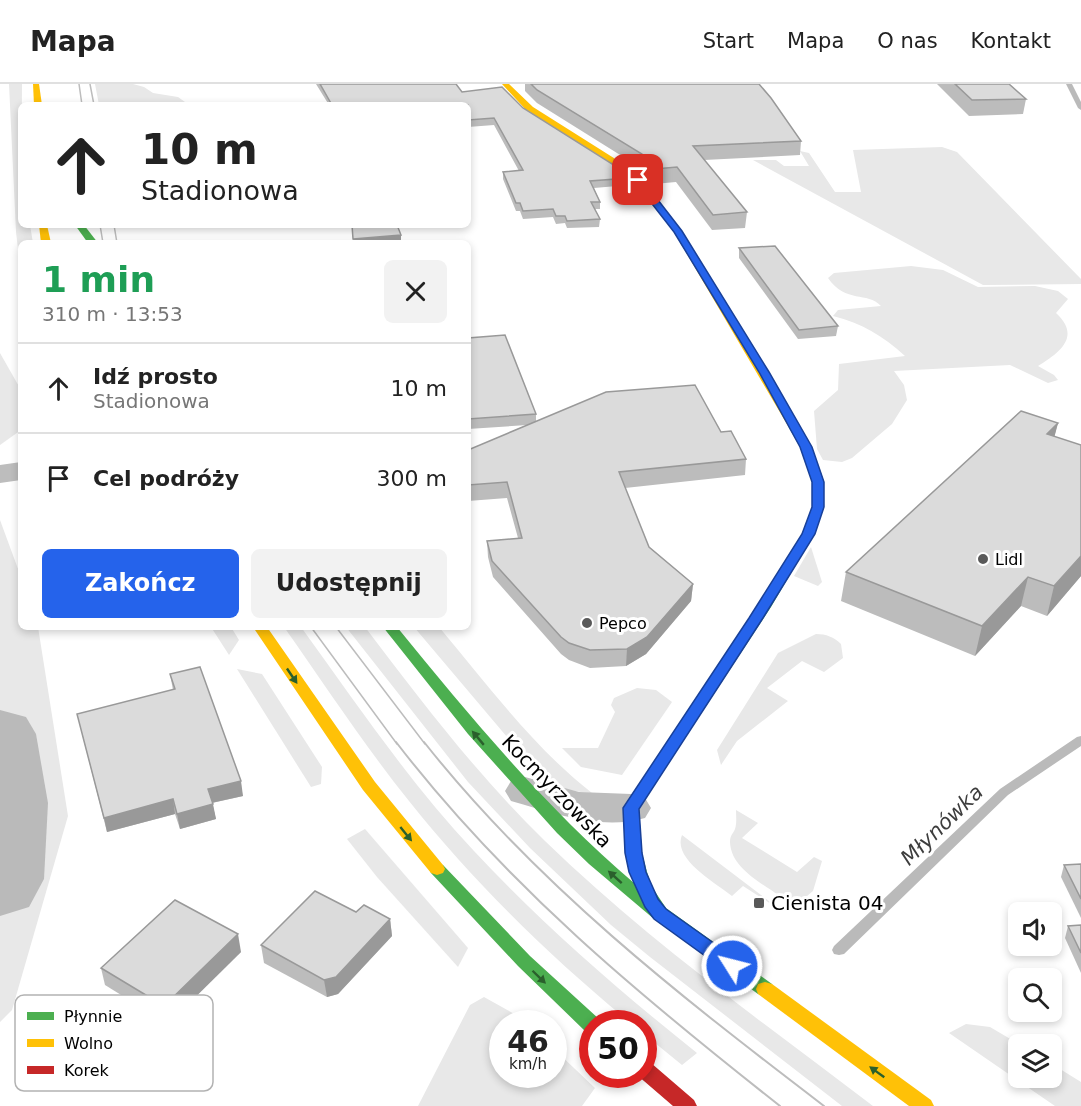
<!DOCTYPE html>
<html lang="pl">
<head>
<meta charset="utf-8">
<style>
  :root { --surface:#fff; --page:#f2f2f2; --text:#222; --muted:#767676; --line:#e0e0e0; --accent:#2563eb }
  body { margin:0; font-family:"DejaVu Sans",sans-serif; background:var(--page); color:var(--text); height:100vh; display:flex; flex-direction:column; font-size:22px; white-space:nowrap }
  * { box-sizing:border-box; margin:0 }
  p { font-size:20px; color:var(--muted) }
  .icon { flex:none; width:33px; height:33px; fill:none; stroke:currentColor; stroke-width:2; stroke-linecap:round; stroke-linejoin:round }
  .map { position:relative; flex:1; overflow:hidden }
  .panel { position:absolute; left:18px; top:156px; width:453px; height:390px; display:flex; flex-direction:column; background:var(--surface); border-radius:9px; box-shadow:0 3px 9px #0003 }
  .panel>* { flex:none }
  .guide { position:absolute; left:18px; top:18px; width:453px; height:126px; border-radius:9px; box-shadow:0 3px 9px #0003; background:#fff; color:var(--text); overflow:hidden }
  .fabs { position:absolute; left:1008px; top:818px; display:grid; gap:12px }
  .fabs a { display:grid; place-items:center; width:54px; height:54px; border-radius:9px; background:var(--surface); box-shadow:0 3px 9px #0003; font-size:30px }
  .speed { position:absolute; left:489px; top:926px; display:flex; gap:12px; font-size:30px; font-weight:700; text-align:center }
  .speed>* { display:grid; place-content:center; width:78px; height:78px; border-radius:50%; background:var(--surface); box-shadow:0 3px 9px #0003; line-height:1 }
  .speed small { font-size:15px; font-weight:400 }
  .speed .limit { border:9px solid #d22; background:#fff; color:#111 }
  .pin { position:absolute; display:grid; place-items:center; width:51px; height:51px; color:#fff; margin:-26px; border-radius:12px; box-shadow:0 3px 9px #0006 }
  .me { position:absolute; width:66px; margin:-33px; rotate:306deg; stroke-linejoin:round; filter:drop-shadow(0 0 4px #0008) }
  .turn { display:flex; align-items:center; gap:21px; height:126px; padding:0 24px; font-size:27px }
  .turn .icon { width:78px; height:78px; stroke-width:2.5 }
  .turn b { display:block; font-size:42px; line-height:51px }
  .round { display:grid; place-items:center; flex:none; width:63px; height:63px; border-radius:9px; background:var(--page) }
  .overview { display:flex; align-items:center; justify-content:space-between; height:102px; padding:0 24px }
  h1 { font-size:36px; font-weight:700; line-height:45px; color:#1e9e55 }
  .button { display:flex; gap:12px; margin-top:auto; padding:12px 24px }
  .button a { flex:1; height:69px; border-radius:9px; background:var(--accent); color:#fff; font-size:24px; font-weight:700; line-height:69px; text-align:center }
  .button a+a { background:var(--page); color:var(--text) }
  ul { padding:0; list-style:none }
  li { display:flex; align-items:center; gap:18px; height:90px; padding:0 24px; border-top:2px solid var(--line) }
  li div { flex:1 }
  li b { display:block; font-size:22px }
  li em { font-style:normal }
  header { display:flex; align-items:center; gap:36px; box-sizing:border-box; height:84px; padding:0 30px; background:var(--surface); border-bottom:2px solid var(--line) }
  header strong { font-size:28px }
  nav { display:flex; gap:33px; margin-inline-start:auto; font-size:21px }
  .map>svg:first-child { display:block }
</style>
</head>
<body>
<header>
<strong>Mapa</strong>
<nav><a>Start</a><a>Mapa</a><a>O nas</a><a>Kontakt</a></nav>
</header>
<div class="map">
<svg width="1081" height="1022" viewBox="0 0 1081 1022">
  <rect width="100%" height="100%" fill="#fff"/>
  <g fill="#e8e8e8">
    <path d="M9,0H22L21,141H30L33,159H21V191L16,148Z"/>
    <path d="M95,0H133L144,3L153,9L178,13L185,18L155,21H99Z"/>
    <path d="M942,63L957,68L1081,195V200L983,201L753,76H776L784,82H809L800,67L809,69L835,108H861L853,66Z"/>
    <path d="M911,182L943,186L978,203L1035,202L1058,207L1068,215L1056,229C1081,252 1061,268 1038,282L1054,291L1058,296L1048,299L1010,281L894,287L904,301L907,316L892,340L852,374L842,378L823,376L817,365L814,327L838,306L839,280L905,272C883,252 862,239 833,232L838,226L881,222C867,207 846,220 828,194L834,189Z"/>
    <path d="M0,269L21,306V346L0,361Z"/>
    <path d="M0,436L21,493V543H38L68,732L12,926L0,938Z"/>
    <path d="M811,463L822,498L818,502L794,492Z"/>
    <path d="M211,543H231L239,556L229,571Z"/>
    <path d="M284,543H301C356,619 409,698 474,767C542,840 618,906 697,969L682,981L644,950V939H630L626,935C547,870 473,797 409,717C364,661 325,601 284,543Z"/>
    <path d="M346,543H365C422,618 478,692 545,757C646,855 761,937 873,1022H842L650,873L611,841L530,764L468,698Z"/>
    <path d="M414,543H439C487,600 533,663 592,709C572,708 557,704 540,692Z"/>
    <path d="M816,550C826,550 834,553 841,560L843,574L824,588L802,577L767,604L788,617L737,657L721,681L717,666L778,569Z"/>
    <path d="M237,585L262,590L322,683L321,700L311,703Z"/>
    <path d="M637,604L656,606L672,618L622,691L581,683L562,664H598L615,628L611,621L614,614Z"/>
    <path d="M736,726L758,739L742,754L797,788L814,773L822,777L813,807L794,823C774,804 731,789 730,758C730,751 733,750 735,745C737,739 736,732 736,726Z"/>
    <path d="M365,745L468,864L458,883L377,793L347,755Z"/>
    <path d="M682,751L782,827L743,802L732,812C716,799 672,775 682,751Z"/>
    <path d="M484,913L518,932L525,939H502V990H554V965L595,1004L582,1022H418L470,921Z"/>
    <path d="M966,940L990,943L1019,960L1018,993H1052V980L1081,998V1022H1055L949,949Z"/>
  </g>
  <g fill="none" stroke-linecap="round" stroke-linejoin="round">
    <g fill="#bababa" fill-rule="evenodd">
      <path d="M1066,0H1072L1081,18V26L1078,24Z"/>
      <path d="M1081,652V662L1008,711L844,870L839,871L834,870L832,866L834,862L1000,705L1077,653Z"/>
    </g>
    <path fill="#bababa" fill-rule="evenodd" d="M0,626L26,633L36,650L48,719L44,795L29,823L0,832Z"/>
    <g fill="#bdbdbd" fill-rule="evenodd">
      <path d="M21,378V396L0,399V381Z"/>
      <path d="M525,693L579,708L631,710L645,714L651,724L645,734C601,747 554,729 511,717L505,707L511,697Z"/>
    </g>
    <g fill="#4caf50" fill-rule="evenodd">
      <path d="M75,141H84L98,159H88Z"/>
      <path d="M794,339L798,340L812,363L824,398V423L814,450L771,523L639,724L642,769L647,788L652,803L666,824L772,900L774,905L772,910L765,912L758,910L654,835L589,780L557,749L468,650L383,543H397C471,634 545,723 634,799L626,769L623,724L757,523L802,450L812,423V398L800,363L788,342Z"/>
      <path d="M437,779L443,781L530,872L599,935L600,939H592V949L585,947L518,882L431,789L429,785L431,781Z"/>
    </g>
    <g fill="#ffc107" fill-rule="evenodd">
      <path d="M33,0H39L42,21H34Z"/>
      <path d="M502,0H509L533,23L636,88L682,147L800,342L798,344H790L788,342L674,148L630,92L527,27Z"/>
      <path d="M39,141H47L51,159H41Z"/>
      <path d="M253,543H267L375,698L443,781L445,785L443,789L437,791L431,789L363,706Z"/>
      <path d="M765,898L772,900L931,1016L934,1022H909L758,910L756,905L758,900Z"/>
    </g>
    <path fill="#c62828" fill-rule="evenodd" d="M644,977L651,979L694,1016L697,1022H673L637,991L644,990Z"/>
    <g stroke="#bdbdbd" stroke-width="1.5">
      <path d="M79,0L82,21"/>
      <path d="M90,0L94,21"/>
      <path d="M100,141L103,159"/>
      <path d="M114,141L117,159"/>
      <path d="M311,543L397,660"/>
      <path d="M336,543L425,660"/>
    </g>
    <g stroke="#bdbdbd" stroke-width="2">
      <path d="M396,658C506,801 639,911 780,1022"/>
      <path d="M424,658C537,801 680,912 824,1022"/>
    </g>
  </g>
  <g fill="#bcbcbc">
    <path d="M316,0H456L462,8L523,24L629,94V101L594,104L600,118V125H595L600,135L599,143L567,144L565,139L556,140L553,133L523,135L520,127H516L503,95V88L519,87L494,41L468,43V21H329Z"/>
    <path d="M525,0H759L801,57L800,71L704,76L747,128L745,144L712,146L676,98L654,100L641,84L537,19L525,7Z"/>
    <path d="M937,0H1009L1026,15L1023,30L969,32Z"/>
    <path d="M739,164L838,242L836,252L798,255L739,174Z"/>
    <path d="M468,254L536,330V338L721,348L746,375L745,391L625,404L649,463L693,500L691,517L646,570L626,582L590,584L569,576L561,570L493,493L488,473L487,457L518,454L507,414L468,417V366L527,341L468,345Z"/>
    <path d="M1058,339L1054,353L1081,361V492L1047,532L1021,522L975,572L841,517L846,488Z"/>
    <path d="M170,590L243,712L212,719L216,735L180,745L175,730L107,748L77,630L173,606Z"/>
    <path d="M1081,780V834L1061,793L1064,781Z"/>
    <path d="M356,828L390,835L392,852L338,910L327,913L264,879L261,861Z"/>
    <path d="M1081,841V889L1065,854L1068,842Z"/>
    <path d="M241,868L168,940L105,901L101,884Z"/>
  </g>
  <g fill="#999">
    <path d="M401,151V159H354L353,155Z"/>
    <path d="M1058,339L1051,366L1047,350Z"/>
    <path d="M1081,472V492L1047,532L1054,502Z"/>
    <path d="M1028,493L1021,522L975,572L982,542Z"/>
    <path d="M693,500L691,517L646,570L626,582L627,565Z"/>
    <path d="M241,697L243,712L211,719L208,705Z"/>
    <path d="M173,715L175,730L107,748L104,734Z"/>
    <path d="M213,720L216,735L180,745L177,730Z"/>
    <path d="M390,835L392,852L338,910L327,913L324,896Z"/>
    <path d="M238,850L241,868L168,940L164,922Z"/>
  </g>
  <g fill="#dbdbdb" stroke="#999" stroke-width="1.5">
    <path d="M320,0H456L462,8L502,3L523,24L625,88L629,94L590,97L600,118H591L600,135L567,137L565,132H556L553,125L523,127L520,119H516L503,88L523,86L494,34L468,36V21H332Z"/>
    <path d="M531,0H759L771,14L801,57L693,62L747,128L713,131L677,83L655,85L642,70L537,6Z"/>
    <path d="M955,0H1009L1026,15L972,16Z"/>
    <path d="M352,141H397L401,151L353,155Z"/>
    <path d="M775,162L838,242L799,246L739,164Z"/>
    <path d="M505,251L536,330L468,335V254Z"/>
    <path d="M695,301L721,348L731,347L746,375L619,388L649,463L693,500L647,553L627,565L590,566L569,559L561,553L492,477L487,457L522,454L507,398L468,401V366L606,308Z"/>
    <path d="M1021,327L1058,339L1047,350L1081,361V472L1054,502L1028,493L982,542L846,488Z"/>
    <path d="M200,583L241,697L208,705L213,720L177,730L173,715L104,734L77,630L175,605L170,590Z"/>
    <path d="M1081,780V815L1064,781Z"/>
    <path d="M315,807L356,828L364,821L390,835L336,893L324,896L261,861Z"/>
    <path d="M175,816L238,850L164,922L101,884Z"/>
    <path d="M1081,841V869L1068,842Z"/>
  </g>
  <defs><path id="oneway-solid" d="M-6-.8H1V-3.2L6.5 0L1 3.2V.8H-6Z" transform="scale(1.5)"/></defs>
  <g fill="#2a602c">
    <use href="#oneway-solid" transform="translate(292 592) rotate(56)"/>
    <use href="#oneway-solid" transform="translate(478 654) rotate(-130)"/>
    <use href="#oneway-solid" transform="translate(406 750) rotate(51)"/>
    <use href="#oneway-solid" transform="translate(615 793) rotate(-138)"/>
    <use href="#oneway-solid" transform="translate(539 893) rotate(44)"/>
    <use href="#oneway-solid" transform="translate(877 988) rotate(-144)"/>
  </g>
  <path fill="#2563eb" stroke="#184099" stroke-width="1.5" d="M635,94H641L682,147L769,288L812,363L824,398V423L815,450L763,534L639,725L642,769L646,788L658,815L666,825L739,877L742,882L739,887L732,889L726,887L654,835L645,823L629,788L625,769L623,724L749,534L802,450L812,423V398L800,363L759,288L674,148L635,98Z"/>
  <g fill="#595959" stroke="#fff" stroke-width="2">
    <circle cx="983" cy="475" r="6"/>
    <circle cx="587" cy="539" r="6"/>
    <rect x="753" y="813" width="12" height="12" rx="3"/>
  </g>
  <g text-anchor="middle" stroke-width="6" stroke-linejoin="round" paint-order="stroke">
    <g font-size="16" fill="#000" stroke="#fff" text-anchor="start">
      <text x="995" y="481">Lidl</text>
      <text x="599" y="545">Pepco</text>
    </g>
    <g font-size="20" fill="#000" stroke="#fff">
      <text transform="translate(557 707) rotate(46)" y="7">Kocmyrzowska</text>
    </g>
    <g font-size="20" fill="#000" stroke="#fff" text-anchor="start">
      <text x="771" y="826">Cienista 04</text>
    </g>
    <g font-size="21" font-style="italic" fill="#3d3d3d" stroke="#fff">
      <text transform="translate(942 741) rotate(-44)" y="7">Młynówka</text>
    </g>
  </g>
  <rect x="15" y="911" width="198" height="96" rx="9" fill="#fff" stroke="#b2b2b2" stroke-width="1.5"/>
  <rect x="27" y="928" width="27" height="8" fill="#4caf50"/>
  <rect x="27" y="955" width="27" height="8" fill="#ffc107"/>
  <rect x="27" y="982" width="27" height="8" fill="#c62828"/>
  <g font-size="16" fill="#000">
    <text x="64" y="938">Płynnie</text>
    <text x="64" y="965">Wolno</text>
    <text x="64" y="992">Korek</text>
  </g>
</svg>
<div class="fabs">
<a><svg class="icon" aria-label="sound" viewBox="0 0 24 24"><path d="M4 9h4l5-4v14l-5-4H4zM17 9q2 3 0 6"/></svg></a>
<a><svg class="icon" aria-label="search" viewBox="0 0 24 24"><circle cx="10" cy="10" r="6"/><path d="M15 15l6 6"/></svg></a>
<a><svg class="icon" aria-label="layers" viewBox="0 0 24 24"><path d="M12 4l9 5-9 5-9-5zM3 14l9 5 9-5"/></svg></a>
</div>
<div class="speed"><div>46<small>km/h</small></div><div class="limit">50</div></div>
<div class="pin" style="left:638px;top:96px;background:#d93025"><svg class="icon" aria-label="arrive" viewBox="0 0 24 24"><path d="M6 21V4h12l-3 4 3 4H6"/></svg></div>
<svg class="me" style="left:732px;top:882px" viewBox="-20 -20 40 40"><circle r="17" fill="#2563eb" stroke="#fff" stroke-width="3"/><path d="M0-11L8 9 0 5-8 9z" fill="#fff"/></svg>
<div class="guide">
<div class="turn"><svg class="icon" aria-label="ahead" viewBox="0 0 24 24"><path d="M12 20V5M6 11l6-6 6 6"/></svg><div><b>10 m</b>Stadionowa</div></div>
</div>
<section class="panel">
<div class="overview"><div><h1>1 min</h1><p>310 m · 13:53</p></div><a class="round"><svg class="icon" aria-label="close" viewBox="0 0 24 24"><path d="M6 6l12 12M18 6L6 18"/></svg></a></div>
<ul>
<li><svg class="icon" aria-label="ahead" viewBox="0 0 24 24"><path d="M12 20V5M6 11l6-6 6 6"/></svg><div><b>Idź prosto</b><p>Stadionowa</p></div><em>10 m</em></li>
<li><svg class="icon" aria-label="arrive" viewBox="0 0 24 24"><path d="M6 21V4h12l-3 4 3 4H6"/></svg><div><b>Cel podróży</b></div><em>300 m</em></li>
</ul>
<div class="button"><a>Zakończ</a><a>Udostępnij</a></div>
</section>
</div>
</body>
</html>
